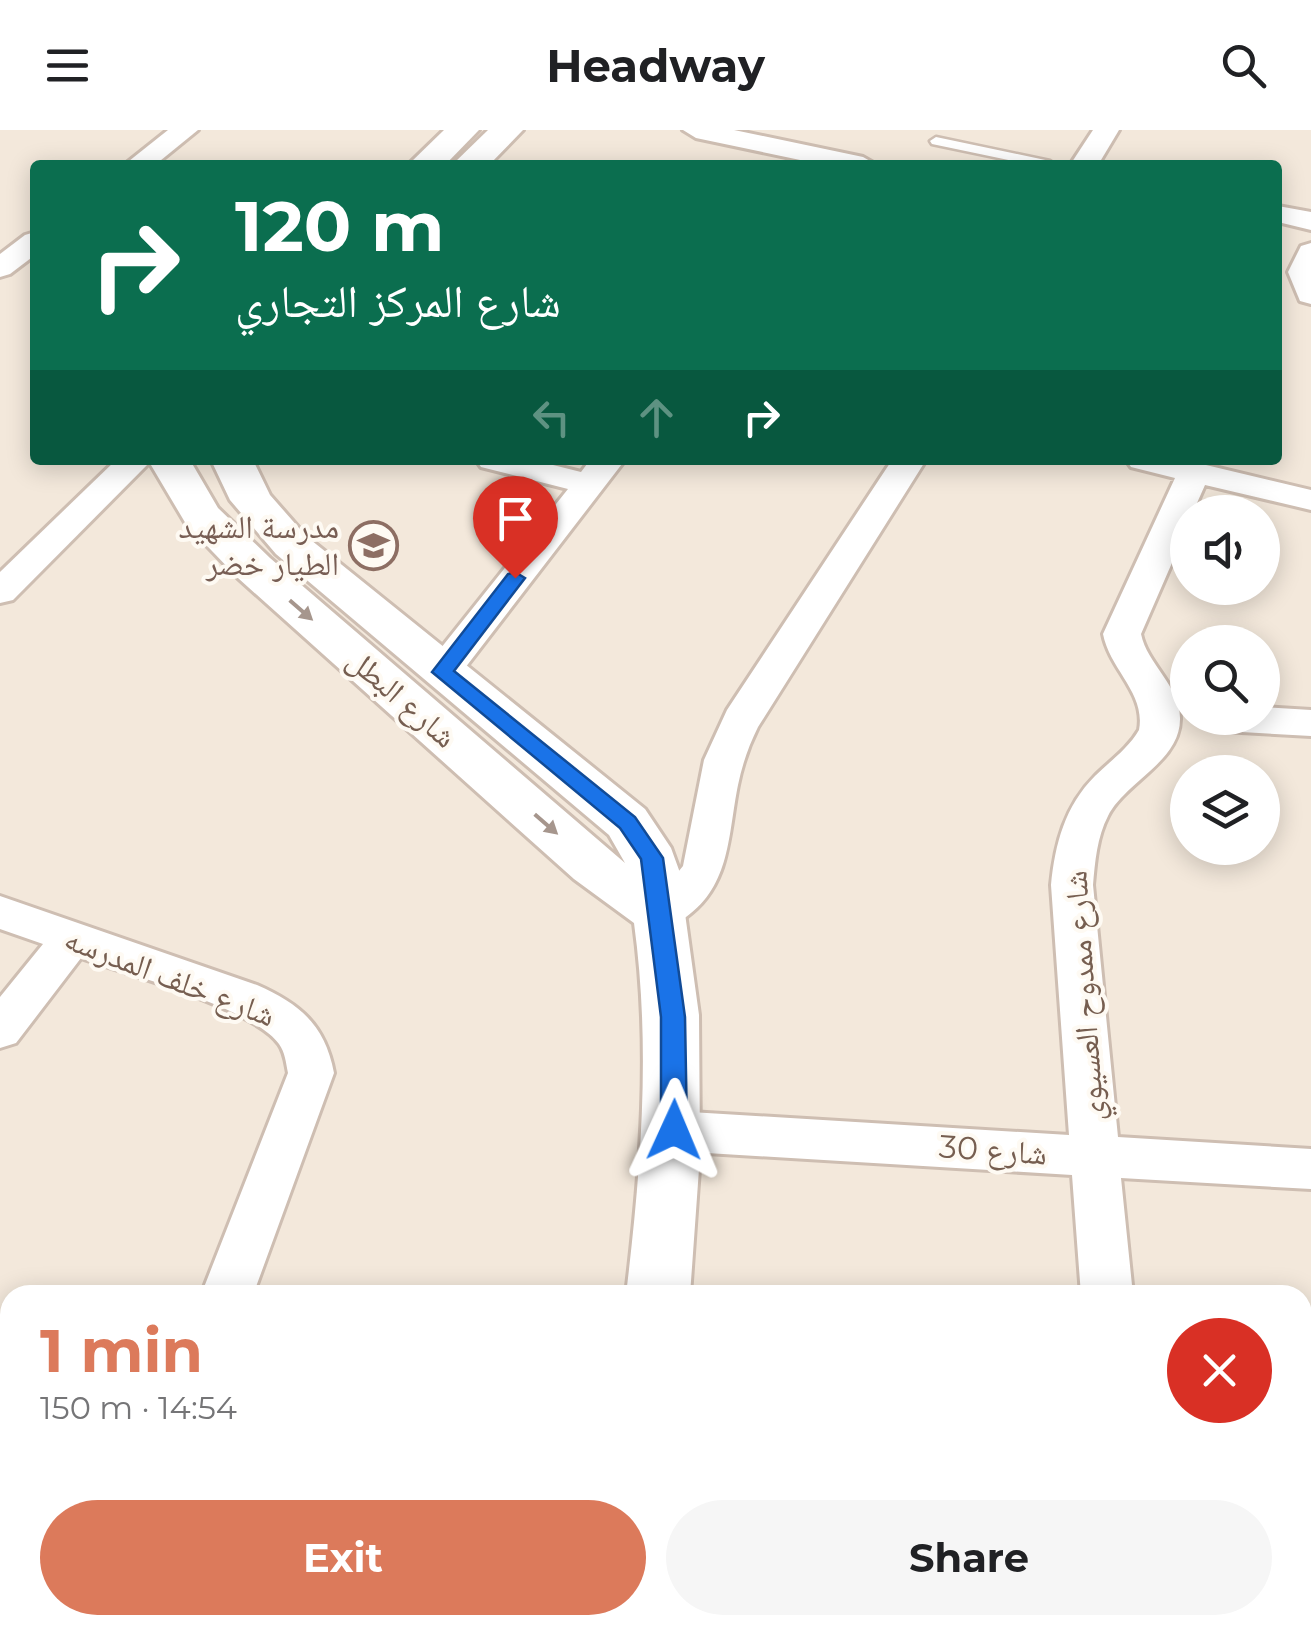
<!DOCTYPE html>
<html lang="en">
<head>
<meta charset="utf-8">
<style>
  :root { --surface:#fff; --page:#f6f6f6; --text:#202124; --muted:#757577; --accent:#dc7a5b }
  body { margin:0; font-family:Montserrat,"Noto Naskh Arabic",sans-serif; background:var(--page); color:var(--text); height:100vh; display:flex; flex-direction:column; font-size:38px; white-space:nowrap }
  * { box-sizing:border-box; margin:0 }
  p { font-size:32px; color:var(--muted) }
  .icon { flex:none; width:55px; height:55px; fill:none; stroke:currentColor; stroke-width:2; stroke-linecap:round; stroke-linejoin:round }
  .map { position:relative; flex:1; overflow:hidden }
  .drawer { position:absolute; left:0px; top:1155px; width:1312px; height:350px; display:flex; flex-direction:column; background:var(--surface); border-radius:30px 30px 0 0; box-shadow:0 5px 25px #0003 }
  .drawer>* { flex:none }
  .hud { position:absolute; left:30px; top:30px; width:1252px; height:305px; border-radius:10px; box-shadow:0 5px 25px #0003; background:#0b6e4f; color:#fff; overflow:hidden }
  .buttons { position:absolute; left:1170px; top:365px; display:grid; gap:20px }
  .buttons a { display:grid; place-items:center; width:110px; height:110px; border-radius:50%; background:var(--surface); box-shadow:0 5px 25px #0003; font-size:50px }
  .pin { position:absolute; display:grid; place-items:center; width:85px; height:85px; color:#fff; margin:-102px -42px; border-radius:50% 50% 50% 0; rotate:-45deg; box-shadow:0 0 10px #0007 }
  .pin .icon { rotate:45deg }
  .me { position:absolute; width:110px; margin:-55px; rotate:1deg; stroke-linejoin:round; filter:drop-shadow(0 0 8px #0008) }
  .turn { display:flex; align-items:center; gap:35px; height:210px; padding:0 40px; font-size:45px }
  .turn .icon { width:130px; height:130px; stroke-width:2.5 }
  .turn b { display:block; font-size:70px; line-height:85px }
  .lanes { display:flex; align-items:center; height:95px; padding:0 40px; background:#0003; justify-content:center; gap:50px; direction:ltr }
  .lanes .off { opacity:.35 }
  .round { display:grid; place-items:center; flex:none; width:105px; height:105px; border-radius:52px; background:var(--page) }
  .overview { display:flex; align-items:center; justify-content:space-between; height:170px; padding:0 40px }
  h1 { font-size:60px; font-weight:700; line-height:75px; color:var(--accent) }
  .cta { display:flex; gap:20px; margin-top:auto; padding:20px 40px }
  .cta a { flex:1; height:115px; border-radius:60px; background:var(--accent); color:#fff; font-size:40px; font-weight:700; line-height:115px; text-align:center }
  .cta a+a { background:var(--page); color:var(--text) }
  header { display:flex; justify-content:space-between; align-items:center; height:130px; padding:0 40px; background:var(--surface); font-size:45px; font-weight:700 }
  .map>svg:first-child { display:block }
</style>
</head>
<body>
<header><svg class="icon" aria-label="menu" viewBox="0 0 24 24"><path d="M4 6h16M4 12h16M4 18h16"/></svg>Headway<svg class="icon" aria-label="search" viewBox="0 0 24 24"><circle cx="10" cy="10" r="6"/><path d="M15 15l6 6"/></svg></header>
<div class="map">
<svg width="1311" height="1505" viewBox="0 0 1311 1505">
  <rect width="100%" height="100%" fill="#fcf6ec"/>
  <path fill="#f3e8db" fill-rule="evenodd" d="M0,0H1311V1505H0ZM35,35H1278V330H35ZM1188,382H1262V458H1188ZM1188,512H1262V588H1188ZM1188,642H1262V718H1188ZM10,1165H1302V1495H10Z"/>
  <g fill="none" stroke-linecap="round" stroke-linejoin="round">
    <defs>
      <path id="service" d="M936,7L1050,31L1056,35H1032L932,14L930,11Z"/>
      <g id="minor">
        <path d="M168,0H198L155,35H124Z"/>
        <path d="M683,0H734L863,27L877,35H824L696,8Z"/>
        <path d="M1093,0H1119L1098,35H1070Z"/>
        <path d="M1278,76L1311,82V100L1278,92Z"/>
        <path d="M35,102V125L10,144L0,147V124L25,105Z"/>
        <path d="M1311,113V174L1300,171L1288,142L1301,116Z"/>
        <path d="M116,330H152L13,470L0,473V442Z"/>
        <path d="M476,330H533L581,342L590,330H625L455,551L442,554L429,551L423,542L429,533L568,359L481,337Z"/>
        <path d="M892,330H926L758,597C749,615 742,635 738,655C728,704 731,755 686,787C671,798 662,801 644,795L637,784L644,773L665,758L683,736L704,630L727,580Z"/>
        <path d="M1126,330H1185L1311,360V380L1205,355L1193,382H1188V396L1141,504C1147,534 1180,556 1180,588C1181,631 1125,652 1108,686C1097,707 1095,732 1093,755L1118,1007L1311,1019V1059L1121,1048L1133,1165H1081L1072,1045L674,1021L657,1015L650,1001L657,987L674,981L1069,1005L1051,755C1055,714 1065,676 1095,646C1110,631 1128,619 1139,600C1146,563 1110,540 1103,504L1175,348L1131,337Z"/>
        <path d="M1262,577L1311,580V606L1224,601L1210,597L1205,588H1262Z"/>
        <path d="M0,766L257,855C300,874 325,895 334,943L253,1165H201L288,943C286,933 285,922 279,914C255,879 125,843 81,828L16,913L0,918V867L43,814L0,799Z"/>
        <path d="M79,1495H137L133,1505H75Z"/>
        <path d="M1105,1495H1163L1164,1505H1106Z"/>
      </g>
      <g id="tertiary">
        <path d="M444,0H479L445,35H408Z"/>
        <path d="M488,0H523L489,35H452Z"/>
        <path d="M148,330H190L218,378L270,428L625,733L609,705L276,424L230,370L211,330H253L270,365L306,406L645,679L671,718L679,740L699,885L700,1025L690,1165H626C641,1040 651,918 634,793L574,749L238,448L186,394Z"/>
        <path d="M591,1495H663L662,1505H590Z"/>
      </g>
    </defs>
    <use href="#service" stroke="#cebeb2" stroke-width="5"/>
    <use href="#minor" stroke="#cebeb2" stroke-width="6"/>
    <use href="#tertiary" stroke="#cebeb2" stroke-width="6"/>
    <use href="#service" fill="#fff" fill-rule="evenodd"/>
    <use href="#minor" fill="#fff" fill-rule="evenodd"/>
    <use href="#tertiary" fill="#fff" fill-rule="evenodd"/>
  </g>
  <defs><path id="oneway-solid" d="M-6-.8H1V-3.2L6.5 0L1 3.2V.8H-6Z" transform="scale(2.5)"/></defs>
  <g fill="#a6968d">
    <use href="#oneway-solid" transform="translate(301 480) rotate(41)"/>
    <use href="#oneway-solid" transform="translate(546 694) rotate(41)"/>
  </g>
  <path fill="#1a73e8" stroke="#114b97" stroke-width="2.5" d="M515,442L525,448L454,541L635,687L663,728L685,887L687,1000L683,1008L674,1011L665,1008L661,1000V887L641,729L620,698L432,542L508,444Z"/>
  <defs>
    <symbol id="school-ring" viewBox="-11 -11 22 22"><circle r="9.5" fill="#fefaf3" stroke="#8d6e63" stroke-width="1.5"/><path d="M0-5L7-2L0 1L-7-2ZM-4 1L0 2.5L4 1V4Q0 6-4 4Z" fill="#8d6e63"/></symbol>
  </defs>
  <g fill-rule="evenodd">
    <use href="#school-ring" x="346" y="388" width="55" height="55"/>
  </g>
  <g text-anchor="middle" stroke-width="8" stroke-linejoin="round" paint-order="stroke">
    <g font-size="32" fill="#785e54" stroke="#fefaf3" text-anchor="end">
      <text x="339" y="408">مدرسة الشهيد<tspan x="339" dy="37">الطيار خضر</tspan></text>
    </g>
    <g font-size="32" fill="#765e50" stroke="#fefaf3">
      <text transform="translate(402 568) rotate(41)" y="11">شارع البطل</text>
      <text transform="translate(170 847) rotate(21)" y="11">شارع خلف المدرسه</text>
      <text transform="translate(1084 866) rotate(-94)" y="11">شارع ممدوح العسيوي</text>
      <text transform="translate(993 1020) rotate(4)" y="11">شارع 30</text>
    </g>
  </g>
</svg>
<div class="buttons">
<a><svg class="icon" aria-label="sound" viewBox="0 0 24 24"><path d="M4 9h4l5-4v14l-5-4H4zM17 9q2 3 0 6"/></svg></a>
<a><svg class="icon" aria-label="search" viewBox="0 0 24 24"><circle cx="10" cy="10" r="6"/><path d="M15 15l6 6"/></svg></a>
<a><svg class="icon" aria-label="layers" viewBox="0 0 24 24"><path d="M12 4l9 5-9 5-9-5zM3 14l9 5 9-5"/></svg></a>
</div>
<div class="pin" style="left:515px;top:448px;background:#d93025"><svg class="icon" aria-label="arrive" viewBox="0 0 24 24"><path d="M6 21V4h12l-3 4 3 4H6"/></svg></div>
<svg class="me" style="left:674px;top:1000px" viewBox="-20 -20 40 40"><path d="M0-17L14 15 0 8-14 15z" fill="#1a73e8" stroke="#fff" stroke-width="4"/></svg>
<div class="hud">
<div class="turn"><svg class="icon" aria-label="right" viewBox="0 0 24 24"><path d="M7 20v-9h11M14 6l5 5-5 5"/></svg><div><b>120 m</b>شارع المركز التجاري</div></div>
<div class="lanes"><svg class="icon off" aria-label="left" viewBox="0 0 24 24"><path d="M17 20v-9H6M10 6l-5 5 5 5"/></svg><svg class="icon off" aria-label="ahead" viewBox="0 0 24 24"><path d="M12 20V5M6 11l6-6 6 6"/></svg><svg class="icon" aria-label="right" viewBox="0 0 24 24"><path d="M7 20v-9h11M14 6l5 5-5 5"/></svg></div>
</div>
<section class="drawer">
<div class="overview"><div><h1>1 min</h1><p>150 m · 14:54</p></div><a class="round" style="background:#d93025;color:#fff"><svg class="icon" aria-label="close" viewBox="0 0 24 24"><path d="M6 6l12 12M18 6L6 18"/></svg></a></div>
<div class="cta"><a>Exit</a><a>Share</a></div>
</section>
</div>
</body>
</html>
